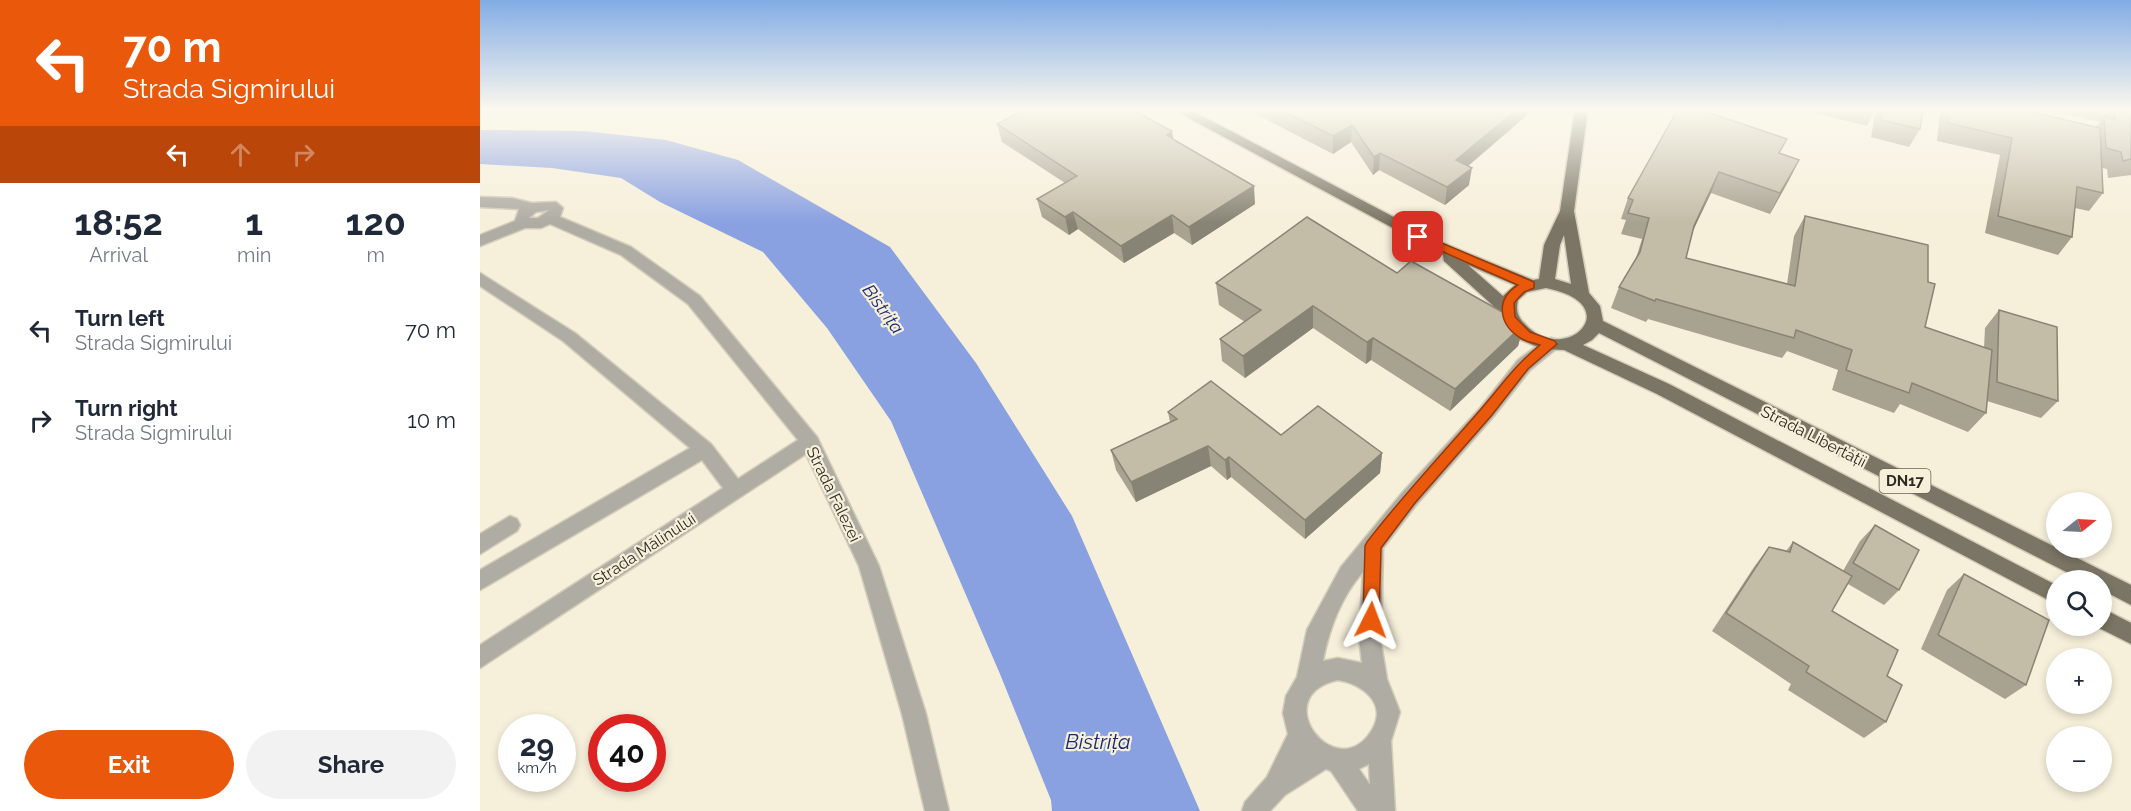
<!DOCTYPE html>
<html lang="en">
<head>
<meta charset="utf-8">
<style>
  :root { --surface:#fff; --page:#f2f2f3; --text:#1f2937; --muted:#747a83; --accent:#ea580c }
  body { margin:0; font-family:Raleway,sans-serif; background:var(--page); color:var(--text); height:100vh; display:flex; flex-direction:column; font-size:22px; white-space:nowrap }
  * { box-sizing:border-box; margin:0 }
  p { font-size:20px; color:var(--muted) }
  .icon { flex:none; width:33px; height:33px; fill:none; stroke:currentColor; stroke-width:2; stroke-linecap:round; stroke-linejoin:round }
  .map { position:relative; flex:1; overflow:hidden }
  .panel { display:flex; flex-direction:column; background:var(--surface); width:480px }
  .panel>* { flex:none }
  .hud { background:#ea580c; color:#fff; overflow:hidden }
  .needle { width:39px; rotate:72deg }
  .fabs { position:absolute; left:1566px; top:492px; display:grid; gap:12px }
  .fabs a { display:grid; place-items:center; width:66px; height:66px; border-radius:50%; background:var(--surface); box-shadow:0 3px 9px #0003; font-size:30px }
  .speed { position:absolute; left:18px; top:714px; display:flex; gap:12px; font-size:30px; font-weight:700; text-align:center }
  .speed>* { display:grid; place-content:center; width:78px; height:78px; border-radius:50%; background:var(--surface); box-shadow:0 3px 9px #0003; line-height:1 }
  .speed small { font-size:15px; font-weight:400 }
  .speed .limit { border:9px solid #d22; background:#fff; color:#111 }
  .pin { position:absolute; display:grid; place-items:center; width:51px; height:51px; color:#fff; margin:-26px; border-radius:12px; box-shadow:0 3px 9px #0006 }
  .me { position:absolute; width:66px; margin:-33px; rotate:3deg; stroke-linejoin:round; filter:drop-shadow(0 0 4px #0008) }
  .turn { display:flex; align-items:center; gap:21px; height:126px; padding:0 24px; font-size:27px }
  .turn .icon { width:78px; height:78px; stroke-width:2.5 }
  .turn b { display:block; font-size:42px; line-height:51px }
  .lanes { display:flex; align-items:center; height:57px; padding:0 24px; background:#0003; justify-content:center; gap:30px; direction:ltr }
  .lanes .off { opacity:.35 }
  .eta { display:flex; justify-content:space-evenly; align-items:center; height:102px; text-align:center }
  .eta b { font-size:36px; font-weight:700; line-height:42px }
  .button { display:flex; gap:12px; margin-top:auto; padding:12px 24px }
  .button a { flex:1; height:69px; border-radius:36px; background:var(--accent); color:#fff; font-size:24px; font-weight:700; line-height:69px; text-align:center }
  .button a+a { background:var(--page); color:var(--text) }
  ul { padding:0; list-style:none }
  li { display:flex; align-items:center; gap:18px; height:90px; padding:0 24px }
  li div { flex:1 }
  li b { display:block; font-size:22px }
  li em { font-style:normal }
  main { display:flex; flex:1; min-height:0 }
  .map>svg:first-child { display:block }
</style>
</head>
<body>
<main>
<section class="panel">
<div class="hud">
<div class="turn"><svg class="icon" aria-label="left" viewBox="0 0 24 24"><path d="M17 20v-9H6M10 6l-5 5 5 5"/></svg><div><b>70 m</b>Strada Sigmirului</div></div>
<div class="lanes"><svg class="icon" aria-label="left" viewBox="0 0 24 24"><path d="M17 20v-9H6M10 6l-5 5 5 5"/></svg><svg class="icon off" aria-label="ahead" viewBox="0 0 24 24"><path d="M12 20V5M6 11l6-6 6 6"/></svg><svg class="icon off" aria-label="right" viewBox="0 0 24 24"><path d="M7 20v-9h11M14 6l5 5-5 5"/></svg></div>
</div>
<div class="eta">
<div><b>18:52</b><p>Arrival</p></div>
<div><b>1</b><p>min</p></div>
<div><b>120</b><p>m</p></div>
</div>
<ul>
<li><svg class="icon" aria-label="left" viewBox="0 0 24 24"><path d="M17 20v-9H6M10 6l-5 5 5 5"/></svg><div><b>Turn left</b><p>Strada Sigmirului</p></div><em>70 m</em></li>
<li><svg class="icon" aria-label="right" viewBox="0 0 24 24"><path d="M7 20v-9h11M14 6l5 5-5 5"/></svg><div><b>Turn right</b><p>Strada Sigmirului</p></div><em>10 m</em></li>
</ul>
<div class="button"><a>Exit</a><a>Share</a></div>
</section>
<div class="map">
<svg width="1651" height="811" viewBox="0 0 1651 811">
  <rect width="100%" height="100%" fill="#f6efda"/>
  <path fill="#89a0e1" d="M0,130L104,131L186,140L258,160L410,247L496,363L592,516L720,811H572L571,800L520,674L411,421L347,328L283,252L180,202L141,178L72,168L0,164Z"/>
  <g fill="none" stroke-linecap="round" stroke-linejoin="round">
    <defs>
      <g id="minor">
        <path d="M1579,109H1604L1651,120V128L1580,112Z"/>
        <path d="M0,197L32,198L52,203L76,202L83,208L80,217L151,247L220,296L337,437L399,566L446,714L469,811H445L422,714L379,566L326,454L0,668V645L243,488L222,460L0,590V570L210,448L83,341L0,286V273L95,333L231,444L258,479L318,440L208,304L141,255L70,224L61,228H45L0,246V235L35,221L39,209L0,207ZM69,210L58,218H49L56,212Z"/>
        <path d="M1071,338L1077,340L1079,344L1077,348L1050,370L1013,417L936,505L903,548L901,643L907,679L920,712L911,741L915,811H878L851,771L846,769L805,795L790,811H762L765,802L787,777L808,734L803,713L806,696L817,677L827,630L861,567L922,493L1001,407L1038,360L1065,340ZM883,572L879,638L882,663L858,658L843,661C849,630 861,597 883,572ZM858,680C882,684 908,703 892,730C857,788 785,696 858,680ZM889,764L890,785L879,769Z"/>
        <path d="M30,516L37,519L40,525L37,531L0,554V534Z"/>
      </g>
      <g id="major">
        <path d="M692,109H709L963,243L1053,280L1059,279L1064,245L1080,211L1095,109H1108L1094,211L1109,293L1120,306L1123,321L1651,585V605L1622,590V580H1602L1119,333L1112,340L1103,345L1189,384L1576,585V604L1177,394L1084,350L1062,349L1039,339L1027,327L1020,312L964,261L963,255ZM1084,235L1091,284L1075,279L1080,245ZM988,265L1035,285L1023,296ZM1066,288C1147,304 1089,364 1049,328C1039,319 1035,313 1038,300L1047,292Z"/>
        <path d="M1622,608L1651,623V644L1615,626H1622Z"/>
      </g>
    </defs>
    <use href="#minor" stroke="#d2ccb9" stroke-width="3"/>
    <use href="#major" stroke="#d2ccb9" stroke-width="3"/>
    <use href="#minor" fill="#afaca3" fill-rule="evenodd"/>
    <use href="#major" fill="#7a7564" fill-rule="evenodd"/>
  </g>
  <g fill="#a8a290">
    <path d="M545,109H651L694,140L775,204L712,245L694,233L644,263L598,229L589,235L562,217L557,199L585,183L522,142L517,124Z"/>
    <path d="M766,109H1047L1046,116L988,166L989,185L965,205L899,170L893,175L871,142L853,154Z"/>
    <path d="M1319,109H1396L1387,126Z"/>
    <path d="M1396,109H1443L1440,129L1429,147L1391,137Z"/>
    <path d="M1460,109H1540L1616,127L1628,112L1617,109H1650L1651,110V175L1628,178L1627,169L1622,168L1623,193L1609,211L1595,208L1592,237L1578,255L1505,233L1520,155L1457,141Z"/>
    <path d="M1300,153L1319,160L1309,180L1290,214L1231,193L1213,231L1206,258L1307,284L1314,236L1325,216L1445,327L1504,348L1505,328L1519,310L1578,401L1561,418L1507,401L1506,413L1488,432L1420,404L1414,413L1352,390L1358,370L1307,351L1302,358L1168,319L1166,322L1131,308L1139,287L1156,258L1162,239L1141,234L1146,220L1141,219L1148,198Z"/>
    <path d="M917,273L1044,324L1038,346L970,411L891,360L886,364L833,328L765,378L742,361L740,339L765,322L739,305L736,283Z"/>
    <path d="M688,412L801,435L902,453L900,473L825,539L751,477L747,480L731,466L656,502L636,470L631,450L690,422Z"/>
    <path d="M1395,525L1419,590L1404,605L1368,584L1352,611L1407,676L1406,722L1384,738L1308,690L1311,684L1232,631L1274,567L1289,547L1306,551L1313,542L1363,571L1380,541Z"/>
    <path d="M1484,574L1546,685L1525,699L1441,649L1467,590Z"/>
  </g>
  <g fill="#888475">
    <path d="M1037,109H1047L1046,116L974,178L976,160Z"/>
    <path d="M872,125L871,142L853,154V136Z"/>
    <path d="M692,131L695,149L687,135Z"/>
    <path d="M900,153L899,170L893,175L894,157Z"/>
    <path d="M1319,160L1309,180L1290,214L1300,193Z"/>
    <path d="M992,168L989,185L965,205L967,187Z"/>
    <path d="M1239,172L1231,193L1205,246L1214,226Z"/>
    <path d="M774,186L775,204L712,245L709,227Z"/>
    <path d="M593,212L598,229L589,235L585,217Z"/>
    <path d="M692,215L694,233L644,263L641,246Z"/>
    <path d="M833,306V328L765,378L763,356Z"/>
    <path d="M1044,324L1038,346L970,411L975,389Z"/>
    <path d="M893,338L891,360L886,364L887,342Z"/>
    <path d="M728,446L731,466L656,502L651,482Z"/>
    <path d="M902,453L900,473L825,539V520Z"/>
    <path d="M749,457L751,477L747,480L745,460Z"/>
  </g>
  <g fill="#c3bca7" stroke="#888475" stroke-width="1.5">
    <path d="M546,109H651L692,131L687,135L696,141L774,186L709,227L692,215L641,246L593,212L585,217L557,199L597,176L517,124Z"/>
    <path d="M799,109H1037L976,160L992,168L967,187L900,153L894,157L872,125L853,136Z"/>
    <path d="M1198,109H1218L1307,139L1299,153L1319,160L1300,193L1239,172L1214,226L1206,258L1315,286L1325,216L1448,245V282L1455,284L1445,327L1512,350L1506,413L1432,383L1429,393L1366,370L1372,350L1316,330L1314,338L1176,299L1175,301L1139,287L1160,252L1169,218L1148,213L1153,200L1148,198Z"/>
    <path d="M1403,109H1443L1440,129L1401,120Z"/>
    <path d="M1469,109H1540L1620,128L1623,193L1597,187L1592,237L1518,216L1532,138L1468,123Z"/>
    <path d="M1633,109L1651,110V159L1643,161L1641,152L1626,148L1624,117L1635,120Z"/>
    <path d="M827,217L917,273L931,261L1044,324L975,389L893,338L887,342L833,306L763,356L740,339L781,310L736,283Z"/>
    <path d="M1519,310L1577,327L1578,401L1517,382Z"/>
    <path d="M731,381L801,435L838,406L902,453L825,520L749,457L745,460L728,446L651,482L631,450L697,419L688,412Z"/>
    <path d="M1395,525L1439,550L1419,590L1373,563Z"/>
    <path d="M1313,542L1372,576L1352,611L1418,650L1407,676L1422,685L1406,722L1326,672L1329,666L1246,613L1289,547L1310,552Z"/>
    <path d="M1484,574L1569,620L1546,685L1458,635Z"/>
  </g>
  <linearGradient id="sky" x2="0" y2="1"><stop stop-color="#82ace5"/><stop offset="0.49" stop-color="#fbf8ee"/><stop offset="1" stop-color="#fbf8ee" stop-opacity="0"/></linearGradient>
  <rect width="1651" height="223" fill="url(#sky)"/>
  <path fill="#ea580c" stroke="#983908" stroke-width="1.5" d="M938,233L1054,282V288L1044,292L1034,303L1035,317L1050,332L1075,341L1077,344L1048,369L1012,415L935,503L901,548L899,620L897,626L891,628L886,626L883,620L885,546L887,542C923,495 963,453 1001,409C1022,385 1034,366 1060,345C1055,343 1047,342 1042,339C1018,325 1015,299 1038,285L934,239V234Z"/>
  <g text-anchor="middle" stroke-width="4.5" stroke-linejoin="round" paint-order="stroke">
    <rect fill="#f6efda" stroke="#696559" stroke-width="1.5" x="1399.5" y="469" width="51" height="24" rx="4.5"/>
    <g font-size="15" font-weight="bold" fill="#2c2a22">
      <text x="1425" y="486">DN17</text>
    </g>
    <g font-size="16" fill="#2c2a22" stroke="#f6efda">
      <text transform="translate(1334 436) rotate(27)" y="6">Strada Libertății</text>
      <text transform="translate(354 494) rotate(64)" y="6">Strada Falezei</text>
      <text transform="translate(164 549) rotate(-33)" y="6">Strada Mălinului</text>
    </g>
    <g font-size="18" font-style="italic" fill="#1a2a75" stroke="#f6efda">
      <text transform="translate(403 309) rotate(54)" y="6">Bistrița</text>
    </g>
    <g font-size="21" font-style="italic" fill="#1a2a75" stroke="#f6efda">
      <text x="618" y="749">Bistrița</text>
    </g>
  </g>
</svg>
<div class="fabs">
<a><svg class="needle" viewBox="-14 -14 28 28"><path d="M0-13l5 13h-10z" fill="#e53935"/><path d="M0 13l5-13h-10z" fill="#747a83"/></svg></a>
<a><svg class="icon" aria-label="search" viewBox="0 0 24 24"><circle cx="10" cy="10" r="6"/><path d="M15 15l6 6"/></svg></a>
<a>+</a>
<a>−</a>
</div>
<div class="speed"><div>29<small>km/h</small></div><div class="limit">40</div></div>
<div class="pin" style="left:938px;top:237px;background:#d93025"><svg class="icon" aria-label="arrive" viewBox="0 0 24 24"><path d="M6 21V4h12l-3 4 3 4H6"/></svg></div>
<svg class="me" style="left:891px;top:620px" viewBox="-20 -20 40 40"><path d="M0-17L14 15 0 8-14 15z" fill="#ea580c" stroke="#fff" stroke-width="4"/></svg>
</div>
</main>
</body>
</html>
